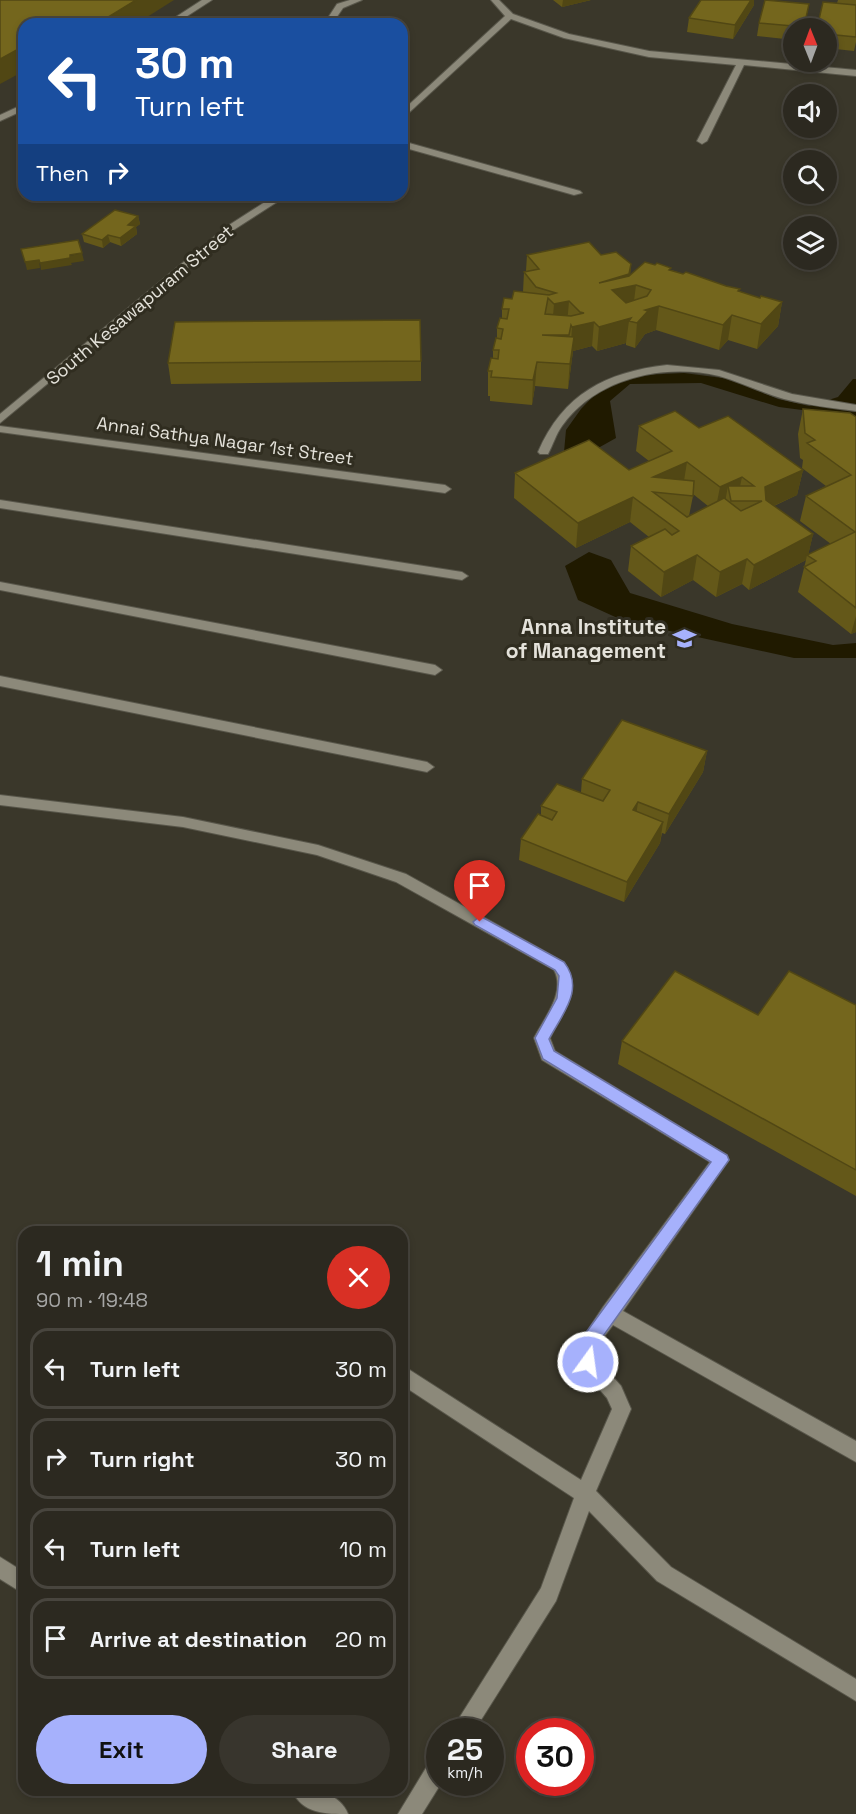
<!DOCTYPE html>
<html lang="en">
<head>
<meta charset="utf-8">
<style>
  :root { --surface:#2c2920; --page:#38352d; --text:#f1f3f6; --muted:#a6a6a5; --line:#48453e; --accent:#a6b1fc }
  body { margin:0; font-family:"Space Grotesk",sans-serif; background:var(--page); color:var(--text); height:100vh; display:flex; flex-direction:column; font-size:22px; white-space:nowrap }
  * { box-sizing:border-box; margin:0 }
  p { font-size:20px; color:var(--muted) }
  .icon { flex:none; width:33px; height:33px; fill:none; stroke:currentColor; stroke-width:2; stroke-linecap:round; stroke-linejoin:round }
  .map { position:relative; flex:1; overflow:hidden }
  .drawer { position:absolute; left:18px; top:1226px; width:390px; height:570px; display:flex; flex-direction:column; background:var(--surface); border-radius:18px; box-shadow:0 3px 9px #0003,0 0 0 2px var(--line) }
  .drawer>* { flex:none }
  .top-card { position:absolute; left:18px; top:18px; width:390px; height:183px; border-radius:18px; box-shadow:0 3px 9px #0003,0 0 0 2px var(--line); background:#1a4fa0; color:#fff; overflow:hidden }
  .needle { width:39px; rotate:359deg }
  .buttons { position:absolute; left:783px; top:18px; display:grid; gap:12px }
  .buttons a { display:grid; place-items:center; width:54px; height:54px; border-radius:50%; background:var(--surface); box-shadow:0 3px 9px #0003,0 0 0 2px var(--line); font-size:30px }
  .speed { position:absolute; left:426px; top:1718px; display:flex; gap:12px; font-size:30px; font-weight:700; text-align:center }
  .speed>* { display:grid; place-content:center; width:78px; height:78px; border-radius:50%; background:var(--surface); box-shadow:0 3px 9px #0003,0 0 0 2px var(--line); line-height:1 }
  .speed small { font-size:15px; font-weight:400 }
  .speed .limit { border:9px solid #d22; background:#fff; color:#111 }
  .pin { position:absolute; display:grid; place-items:center; width:51px; height:51px; color:#fff; margin:-62px -26px; border-radius:50% 50% 50% 0; rotate:-45deg; box-shadow:0 0 6px #0007 }
  .pin .icon { rotate:45deg }
  .me { position:absolute; width:66px; margin:-33px; rotate:14deg; stroke-linejoin:round; filter:drop-shadow(0 0 4px #0008) }
  .turn { display:flex; align-items:center; gap:21px; height:126px; padding:0 18px; font-size:27px }
  .turn .icon { width:78px; height:78px; stroke-width:2.5 }
  .turn b { display:block; font-size:42px; line-height:51px }
  .then { display:flex; align-items:center; height:57px; padding:0 18px; background:#0003; gap:12px; font-size:22px }
  .round { display:grid; place-items:center; flex:none; width:63px; height:63px; border-radius:32px; background:var(--page) }
  .overview { display:flex; align-items:center; justify-content:space-between; height:102px; padding:0 18px }
  h1 { font-size:36px; font-weight:700; line-height:45px }
  .button { display:flex; gap:12px; margin-top:auto; padding:12px 18px }
  .button a { flex:1; height:69px; border-radius:36px; background:var(--accent); color:#111; font-size:24px; font-weight:700; line-height:69px; text-align:center }
  .button a+a { background:var(--page); color:var(--text) }
  ul { padding:0; list-style:none }
  li { display:flex; align-items:center; gap:18px; height:81px; margin:0 12px 9px; padding:0 6px; border:3px solid var(--line); border-radius:18px }
  li div { flex:1 }
  li b { display:block; font-size:22px }
  li em { font-style:normal }
  .map>svg:first-child { display:block }
</style>
</head>
<body>
<div class="map">
<svg width="856" height="1814" viewBox="0 0 856 1814">
  <rect width="100%" height="100%" fill="#3a372a"/>
  <g fill="#201a00">
    <path d="M684,373L730,379L778,399L809,406L838,397L853,379H856V417L779,407L701,383L630,384L610,401L616,438L591,452H564L566,430L581,409L605,384L643,375Z"/>
    <path d="M589,552L611,560L630,593L732,624L833,645L856,643V658H794L624,621L578,600L565,566Z"/>
  </g>
  <g fill="none" stroke-linecap="round" stroke-linejoin="round">
    <defs>
      <g id="minor">
        <path d="M202,0H212L175,24H165Z"/>
        <path d="M350,0H362L343,8L332,24H324L337,4Z"/>
        <path d="M491,0H499L513,14L569,34L649,51L856,70V76L744,65L707,141L702,144L697,141L736,65L649,57L564,38L511,19L402,119V111L505,16Z"/>
        <path d="M24,104V110L0,121V115Z"/>
        <path d="M402,141L580,191L582,193L574,195L402,147Z"/>
        <path d="M276,195H288L232,231L0,423V414L226,227Z"/>
        <path d="M667,365L719,370L792,394L856,405V411C832,408 807,405 784,399C762,393 741,382 719,376C664,363 596,378 562,426C556,434 553,445 548,454H540L538,452C563,394 606,372 667,365Z"/>
        <path d="M0,426L445,485L451,489L445,493L0,432Z"/>
        <path d="M0,500L462,572L468,576L462,580L0,508Z"/>
        <path d="M0,582L435,665L442,670L435,675L0,590Z"/>
        <path d="M0,676L427,762L434,767L427,772L0,686Z"/>
        <path d="M0,795L183,817L318,845L406,874L564,962C583,994 564,1009 550,1038L555,1051L727,1155L729,1160L623,1311L856,1441V1462L613,1325L597,1346V1359L621,1386L631,1409L596,1491L671,1567L856,1679V1701L657,1581L589,1511L556,1601L474,1731H451L541,1588L574,1498L402,1385V1365L581,1480L612,1409L607,1398L581,1368L579,1362V1344L603,1307L710,1162L542,1060L534,1038C544,1018 566,993 554,970L396,882L317,855L183,827L0,805Z"/>
        <path d="M0,1557L24,1572V1594L0,1579Z"/>
        <path d="M440,1755V1782H442L422,1814H398L432,1758Z"/>
        <path d="M292,1790C313,1788 339,1792 348,1814C326,1814 302,1814 292,1790Z"/>
      </g>
    </defs>
    <use href="#minor" stroke="#58564a" stroke-width="2"/>
    <use href="#minor" fill="#8c897a" fill-rule="evenodd"/>
  </g>
  <g fill="#645819" fill-rule="evenodd">
    <path d="M553,0H591L562,7Z"/>
    <path d="M838,0H856V42L854,51L826,48V28L837,3Z"/>
    <path d="M809,4L804,28H794V40L757,36L759,23Z"/>
    <path d="M754,5L733,39L687,32L689,18Z"/>
    <path d="M138,216L140,224L136,227L137,234L121,246L110,242L103,248L84,242L82,234Z"/>
    <path d="M527,255H601L631,264L630,276L671,270L760,298L782,302L778,326L757,349L728,340L719,350L656,330L645,334L635,348L626,345V343L597,351L592,346L573,351L568,389L535,386L532,405L490,401V396H488V371L493,359V350L497,339V328L502,318V309L512,299L523,292L524,272L526,271Z"/>
    <path d="M421,361V381L171,384L168,363Z"/>
    <path d="M803,409L856,417V632L851,634L798,592L806,560L749,590L742,584L716,597L693,580L661,597L628,571L631,546L649,537L630,522L576,548L514,498L515,473L629,470L649,461L636,451L639,426L699,428L803,470L797,495L774,506L813,534L808,555L831,544L800,521L806,496L826,486L802,468L803,460L800,458L798,434ZM693,494L708,506L689,516L693,496Z"/>
    <path d="M707,751L703,772L665,834L662,833L660,843L624,902L519,860L521,839L541,815V806L581,792L582,779Z"/>
    <path d="M856,1005V1196L618,1064L622,1041L758,1015Z"/>
  </g>
  <g fill="#514714">
    <path d="M136,0H174L136,24H97Z"/>
    <path d="M563,0H591L562,7Z"/>
    <path d="M751,0H754V5L733,39L735,25Z"/>
    <path d="M24,46V71L0,84V59Z"/>
    <path d="M138,216L140,224L136,227L137,234L121,246L120,238L128,225Z"/>
    <path d="M108,235L110,242L103,248L102,240Z"/>
    <path d="M82,253L84,261L71,263L72,265L41,270L40,263Z"/>
    <path d="M39,260L40,268L27,270L25,262Z"/>
    <path d="M631,264L629,286L636,285L633,309L599,283Z"/>
    <path d="M569,301L567,325L552,329L554,304Z"/>
    <path d="M782,302L778,326L757,349L761,324Z"/>
    <path d="M659,306L656,330L645,334L635,348L637,323L645,310Z"/>
    <path d="M732,315L728,340L719,350L723,325Z"/>
    <path d="M631,318L629,321L626,343L597,351L599,327Z"/>
    <path d="M594,322L592,346L573,351L568,389L572,327Z"/>
    <path d="M537,362L535,386L532,405L533,380Z"/>
    <path d="M687,462L683,487L653,477Z"/>
    <path d="M803,470L797,495L760,512L765,487Z"/>
    <path d="M742,477L737,501L728,486L724,508L715,512L720,487Z"/>
    <path d="M633,497L630,522L576,548L578,523Z"/>
    <path d="M813,534L808,556L807,555L806,560L749,590L754,565Z"/>
    <path d="M697,555L693,580L661,597L664,572Z"/>
    <path d="M747,559L742,584L716,597L720,572Z"/>
    <path d="M856,616V632L851,634Z"/>
    <path d="M707,751L703,772L665,834L669,814Z"/>
    <path d="M638,802L635,823L633,810Z"/>
    <path d="M663,822L660,843L624,902L627,882Z"/>
  </g>
  <g fill="#74661d" stroke="#514714" stroke-width="1.5" fill-rule="evenodd">
    <path d="M0,0H136L97,24H24V46L0,59Z"/>
    <path d="M701,0H751L735,25L689,18Z"/>
    <path d="M765,0L809,4L804,27L759,23Z"/>
    <path d="M823,2L856,5V37L826,34V28H817Z"/>
    <path d="M115,210L138,216L128,225L136,226L120,238L108,235L102,240L82,234Z"/>
    <path d="M78,240L82,253L70,255V258L40,263L39,260L25,262L21,249Z"/>
    <path d="M589,242L601,255L616,252L631,264L629,274L599,283L629,276L645,262L655,265L657,263L671,268L669,270L683,274L686,272L726,286L740,289L738,291L760,298L761,296L782,302L761,324L732,315L723,325L659,306L645,310L648,311L637,323L629,321L631,318L599,327L594,322L572,327L571,325L569,335H542L574,337L570,364L537,362L533,380L491,377L492,371H488L491,358L498,359L499,350H493L496,338L501,339L503,329L497,328L500,318L507,319L509,309H502L504,298L512,299L514,291L549,295L556,293L536,287L524,272L539,269L527,255ZM636,285L651,290L647,296L626,303L612,290ZM548,298L554,304L569,301L580,312L584,313L571,316L545,314Z"/>
    <path d="M420,320L421,361L168,363L175,322Z"/>
    <path d="M803,409L850,413L856,417V608L804,567L816,561L807,555L855,532L806,496L851,475L807,443L815,440L805,433Z"/>
    <path d="M675,411L699,428L728,416L803,470L765,487L766,500L813,534L754,565L747,559L720,572L697,555L664,572L631,546L665,529L672,535L679,531L633,497L578,523L515,473L589,440L629,470L672,451L639,426ZM687,462L720,487L742,477L754,486H728L731,501H762L741,511L724,498L687,517L653,492L693,496L694,481L653,477Z"/>
    <path d="M622,720L707,751L669,814L638,802L633,810L663,822L627,882L521,839L538,814L552,820L557,812L541,806L557,784L603,801L610,790L582,779Z"/>
    <path d="M675,971L758,1015L789,971L856,1005V1170L622,1041Z"/>
  </g>
  <path fill="#a6b1fc" stroke="#6c73a4" stroke-width="1.5" d="M480,916L564,962C585,989 563,1013 549,1039L554,1051L727,1155L729,1160L596,1346L594,1368L588,1370L582,1368C578,1359 578,1347 582,1338L711,1162L543,1059L535,1038L557,998L559,976L555,970L475,925L473,922Z"/>
  <defs>
    <symbol id="university-bare" viewBox="-9 -9 18 18"><path d="M0-5L7-2L0 1L-7-2ZM-4 1L0 2.5L4 1V4Q0 6-4 4Z" fill="#a6b1fc" stroke="#302d20" stroke-width="2.5" paint-order="stroke"/></symbol>
  </defs>
  <g fill-rule="evenodd">
    <use href="#university-bare" x="668" y="622" width="33" height="33"/>
  </g>
  <g text-anchor="middle" stroke-width="6" stroke-linejoin="round" paint-order="stroke">
    <g font-size="18" fill="#e4e2da" stroke="#302d20">
      <text transform="translate(140 305) rotate(-40)" y="6">South Kesawapuram Street</text>
      <text transform="translate(225 441) rotate(8)" y="6">Annai Sathya Nagar 1st Street</text>
    </g>
    <g font-size="21" font-weight="bold" fill="#e4e2da" stroke="#302d20" text-anchor="end">
      <text x="666" y="634">Anna Institute<tspan x="666" dy="24">of Management</tspan></text>
    </g>
  </g>
</svg>
<div class="buttons">
<a><svg class="needle" viewBox="-14 -14 28 28"><path d="M0-13l5 13h-10z" fill="#e53935"/><path d="M0 13l5-13h-10z" fill="#a6a6a5"/></svg></a>
<a><svg class="icon" aria-label="sound" viewBox="0 0 24 24"><path d="M4 9h4l5-4v14l-5-4H4zM17 9q2 3 0 6"/></svg></a>
<a><svg class="icon" aria-label="search" viewBox="0 0 24 24"><circle cx="10" cy="10" r="6"/><path d="M15 15l6 6"/></svg></a>
<a><svg class="icon" aria-label="layers" viewBox="0 0 24 24"><path d="M12 4l9 5-9 5-9-5zM3 14l9 5 9-5"/></svg></a>
</div>
<div class="speed"><div>25<small>km/h</small></div><div class="limit">30</div></div>
<div class="pin" style="left:480px;top:922px;background:#d93025"><svg class="icon" aria-label="arrive" viewBox="0 0 24 24"><path d="M6 21V4h12l-3 4 3 4H6"/></svg></div>
<svg class="me" style="left:588px;top:1362px" viewBox="-20 -20 40 40"><circle r="17" fill="#a6b1fc" stroke="#fff" stroke-width="3"/><path d="M0-11L8 9 0 5-8 9z" fill="#fff"/></svg>
<div class="top-card">
<div class="turn"><svg class="icon" aria-label="left" viewBox="0 0 24 24"><path d="M17 20v-9H6M10 6l-5 5 5 5"/></svg><div><b>30 m</b>Turn left</div></div>
<div class="then">Then<svg class="icon" aria-label="right" viewBox="0 0 24 24"><path d="M7 20v-9h11M14 6l5 5-5 5"/></svg></div>
</div>
<section class="drawer">
<div class="overview"><div><h1>1 min</h1><p>90 m · 19:48</p></div><a class="round" style="background:#d93025;color:#fff"><svg class="icon" aria-label="close" viewBox="0 0 24 24"><path d="M6 6l12 12M18 6L6 18"/></svg></a></div>
<ul>
<li><svg class="icon" aria-label="left" viewBox="0 0 24 24"><path d="M17 20v-9H6M10 6l-5 5 5 5"/></svg><div><b>Turn left</b></div><em>30 m</em></li>
<li><svg class="icon" aria-label="right" viewBox="0 0 24 24"><path d="M7 20v-9h11M14 6l5 5-5 5"/></svg><div><b>Turn right</b></div><em>30 m</em></li>
<li><svg class="icon" aria-label="left" viewBox="0 0 24 24"><path d="M17 20v-9H6M10 6l-5 5 5 5"/></svg><div><b>Turn left</b></div><em>10 m</em></li>
<li><svg class="icon" aria-label="arrive" viewBox="0 0 24 24"><path d="M6 21V4h12l-3 4 3 4H6"/></svg><div><b>Arrive at destination</b></div><em>20 m</em></li>
</ul>
<div class="button"><a>Exit</a><a>Share</a></div>
</section>
</div>
</body>
</html>
